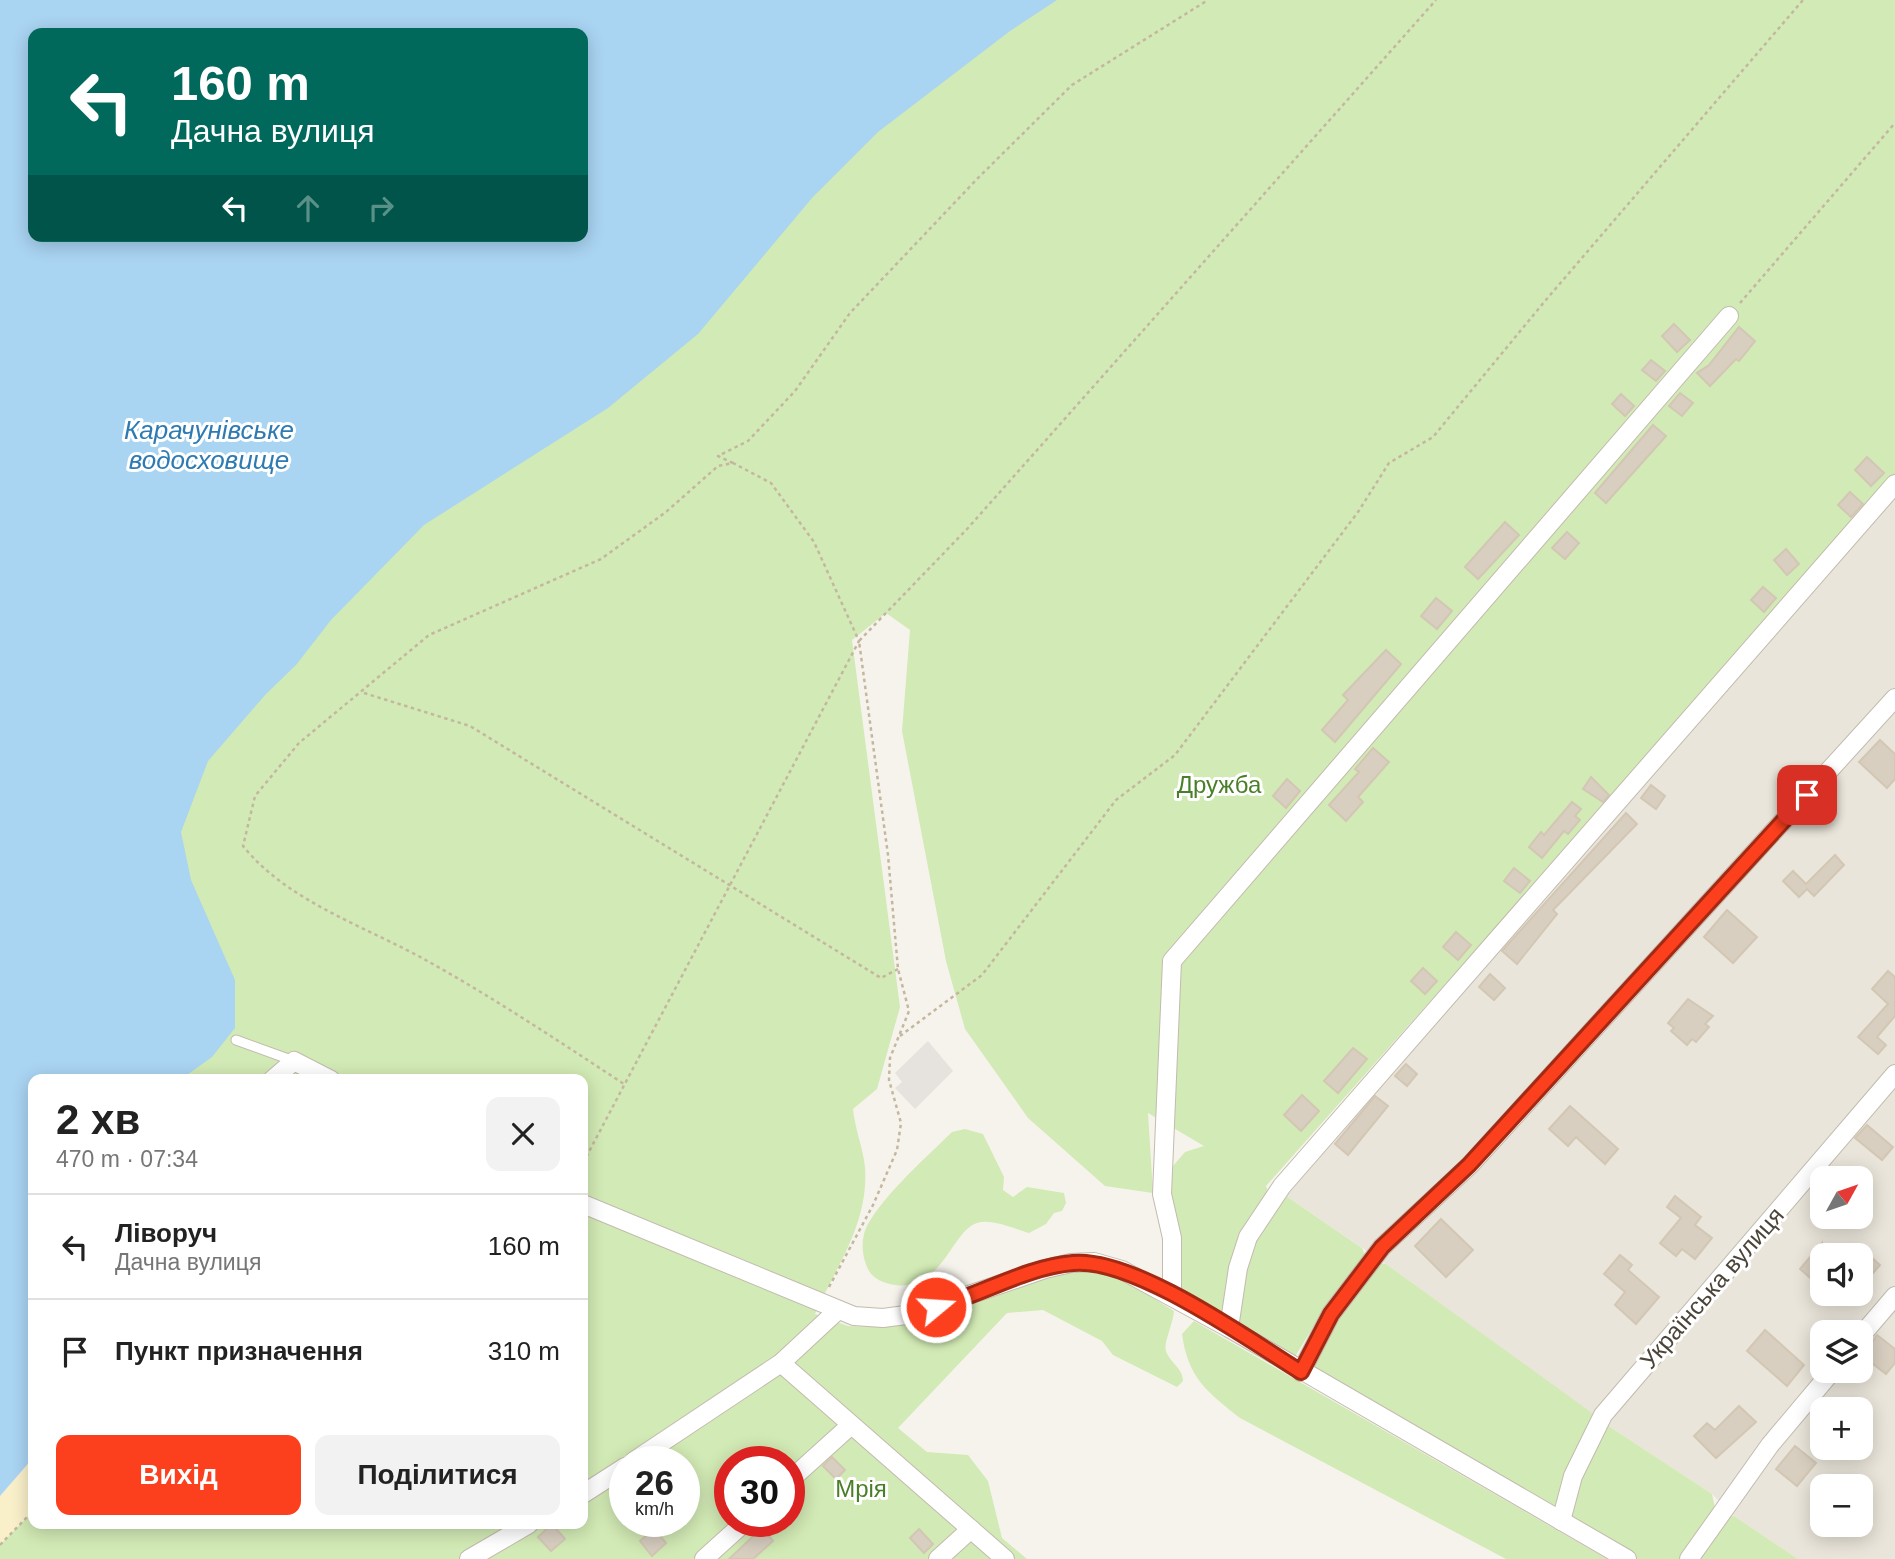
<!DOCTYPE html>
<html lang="uk">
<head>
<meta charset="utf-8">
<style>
  :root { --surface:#fff; --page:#f2f2f2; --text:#222; --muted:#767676; --line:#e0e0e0; --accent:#fc3f1d }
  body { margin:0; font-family:Arial,sans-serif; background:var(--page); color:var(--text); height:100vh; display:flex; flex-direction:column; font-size:26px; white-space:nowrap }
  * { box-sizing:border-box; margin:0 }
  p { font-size:23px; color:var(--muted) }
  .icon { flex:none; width:38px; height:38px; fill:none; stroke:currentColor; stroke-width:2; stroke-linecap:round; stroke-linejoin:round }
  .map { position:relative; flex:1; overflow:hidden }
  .sheet { position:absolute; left:28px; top:1074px; width:560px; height:455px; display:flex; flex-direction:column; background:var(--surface); border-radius:14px; box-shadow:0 4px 18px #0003 }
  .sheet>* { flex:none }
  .guide { position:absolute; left:28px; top:28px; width:560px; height:214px; border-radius:14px; box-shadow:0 4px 18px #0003; background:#00695c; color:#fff; overflow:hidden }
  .needle { width:46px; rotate:50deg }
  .controls { position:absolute; left:1810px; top:1166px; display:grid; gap:14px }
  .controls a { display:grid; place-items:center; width:63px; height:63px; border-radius:14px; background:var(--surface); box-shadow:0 4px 18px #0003; font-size:35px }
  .speed { position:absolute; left:609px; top:1446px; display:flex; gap:14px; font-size:35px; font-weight:700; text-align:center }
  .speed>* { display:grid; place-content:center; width:91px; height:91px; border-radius:50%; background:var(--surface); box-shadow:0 4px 18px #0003; line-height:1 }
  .speed small { font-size:18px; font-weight:400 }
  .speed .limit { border:10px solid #d22; background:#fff; color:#111 }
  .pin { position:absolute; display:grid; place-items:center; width:60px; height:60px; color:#fff; margin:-30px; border-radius:14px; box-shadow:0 4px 10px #0006 }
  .me { position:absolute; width:77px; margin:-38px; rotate:72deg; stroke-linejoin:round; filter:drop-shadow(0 0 5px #0008) }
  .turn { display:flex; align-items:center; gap:24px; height:147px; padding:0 28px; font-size:32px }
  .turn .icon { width:91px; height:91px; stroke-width:2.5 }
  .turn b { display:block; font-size:49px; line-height:60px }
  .lanes { display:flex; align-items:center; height:66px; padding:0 28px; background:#0003; justify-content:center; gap:35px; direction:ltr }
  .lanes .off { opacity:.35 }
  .round { display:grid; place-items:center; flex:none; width:74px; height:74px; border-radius:14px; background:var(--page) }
  .head { display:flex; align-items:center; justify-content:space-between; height:119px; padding:0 28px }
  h1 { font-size:42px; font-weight:700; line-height:52px }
  .button { display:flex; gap:14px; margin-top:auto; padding:14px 28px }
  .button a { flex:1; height:80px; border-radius:14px; background:var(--accent); color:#fff; font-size:28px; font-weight:700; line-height:80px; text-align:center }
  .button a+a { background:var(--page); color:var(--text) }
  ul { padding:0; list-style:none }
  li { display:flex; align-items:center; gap:21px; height:105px; padding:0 28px; border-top:2px solid var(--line) }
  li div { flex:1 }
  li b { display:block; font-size:26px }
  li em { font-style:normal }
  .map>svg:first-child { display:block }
</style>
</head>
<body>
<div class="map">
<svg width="1895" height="1559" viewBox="0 0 1895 1559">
  <rect width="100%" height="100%" fill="#f6f3ec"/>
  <path fill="#eae5da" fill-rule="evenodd" d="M1895,491V1559H1798L1734,1516L1712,1494L1607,1425L1386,1264L1286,1196ZM1822,1178H1860V1216H1822ZM1822,1255H1860V1293H1822ZM1822,1332H1860V1370H1822ZM1822,1409H1860V1447H1822ZM1822,1486H1860V1524H1822Z"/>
  <path fill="#e6e2dd" d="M928,1041L953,1071L915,1109L895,1088L902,1082L895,1073Z"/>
  <g fill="#d2eab5" fill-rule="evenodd">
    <path d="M971,0H1895V477L1266,1186L1269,1194L1223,1318L1178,1290L1166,1174L1185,1152L1204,1146L1148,1113L1153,1193L1105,1186L1028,1118L965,1029L946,961L902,731L910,630L886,613L852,640L900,1007L877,1089L853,1109C855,1129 863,1148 865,1167C869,1223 837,1265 815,1314L848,1326L882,1327L942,1314L1046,1275L1094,1268L1119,1277L1174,1311C1173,1324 1163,1344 1166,1351C1170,1363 1183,1368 1183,1381L1177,1387L1113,1355L1102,1341L1043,1310L1007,1313L898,1428L927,1452L968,1455L988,1481L1002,1538L1027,1559H0V1545L33,1511V1524H583V1080H54L42,929L283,649ZM625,1461H684V1521H625ZM730,1461H789V1521H730Z"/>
    <path d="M965,1129L983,1134L1004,1177L1003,1190L1013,1197L1027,1187L1064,1193L1066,1203L1062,1211L1054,1213L1046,1224L1029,1233C1015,1229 991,1218 977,1223C953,1231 945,1280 907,1285C895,1287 875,1282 869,1271C863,1260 861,1246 864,1234C873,1204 929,1155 952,1132Z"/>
    <path d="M1286,1196L1362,1248L1367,1259L1324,1309L1293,1360L1234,1325L1243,1270L1254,1240L1280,1198Z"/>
    <path d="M1379,1263L1386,1264L1592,1413L1594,1419L1557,1511L1309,1368L1334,1317Z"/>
    <path d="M1194,1321L1607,1559H1506L1240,1418C1207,1392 1188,1378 1182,1334Z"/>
    <path d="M1607,1425L1712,1494L1715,1508L1679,1559H1638L1567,1517L1578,1479Z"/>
    <path d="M1734,1516L1798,1559H1696L1724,1517Z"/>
  </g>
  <path fill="#f9efc9" d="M33,1458V1511L0,1545V1496Z"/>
  <path fill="#a9d4f2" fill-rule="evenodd" d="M0,0H1057L1010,31L878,132L812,198L698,334L608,408L424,525L331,620L296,665L266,694L208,761L181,832L191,880L235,980V1028L212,1057L180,1080H33V1458L0,1496ZM33,33H583V236H33Z"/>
  <g fill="#d8cfc1" stroke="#d3c7b4" stroke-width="2">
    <path d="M1674,324L1690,340L1677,352L1662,336Z"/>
    <path d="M1739,327L1755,341L1739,361L1736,359L1710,386L1697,373L1709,365Z"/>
    <path d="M1651,360L1665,371L1656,381L1642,370Z"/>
    <path d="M1680,393L1693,403L1682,416L1669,406Z"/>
    <path d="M1621,394L1634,406L1625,416L1612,404Z"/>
    <path d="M1653,425L1666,436L1606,503L1595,493Z"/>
    <path d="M1867,457L1884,473L1871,486L1855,470Z"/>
    <path d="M1850,492L1863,504L1851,517L1838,505Z"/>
    <path d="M1505,522L1519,535L1478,579L1465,567Z"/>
    <path d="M1567,532L1579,543L1565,559L1552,548Z"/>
    <path d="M1786,549L1799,564L1787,575L1774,560Z"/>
    <path d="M1763,587L1776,598L1764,612L1751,600Z"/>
    <path d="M1436,598L1452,611L1437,629L1421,616Z"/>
    <path d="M1386,650L1401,664L1335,742L1322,730L1348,700L1343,695Z"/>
    <path d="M1880,740L1895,754V779L1887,788L1859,762Z"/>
    <path d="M1373,748L1389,762L1358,797L1363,802L1346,821L1329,805L1359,772L1355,769Z"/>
    <path d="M1591,777L1609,795L1603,802L1583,789Z"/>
    <path d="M1287,779L1300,791L1286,808L1273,796Z"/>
    <path d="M1651,785L1665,796L1656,809L1641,798Z"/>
    <path d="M1572,802L1581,809L1575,816L1580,820L1568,834L1564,831L1542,858L1529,847L1541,832L1544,835Z"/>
    <path d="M1626,813L1637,824L1553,910L1557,914L1517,964L1502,951Z"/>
    <path d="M1835,855L1844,865L1814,896L1807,889L1799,897L1783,881L1793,871L1806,884Z"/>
    <path d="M1514,868L1530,881L1520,893L1504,881Z"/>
    <path d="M1727,910L1757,937L1733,963L1704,937Z"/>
    <path d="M1456,932L1471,945L1458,960L1443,947Z"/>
    <path d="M1423,968L1437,981L1425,994L1411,981Z"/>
    <path d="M1888,971L1895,977V1016L1877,1037L1886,1045L1878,1054L1858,1037L1888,1004L1872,989Z"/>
    <path d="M1490,974L1505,988L1494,1000L1479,987Z"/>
    <path d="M1688,999L1713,1016L1705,1024L1709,1027L1696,1042L1692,1039L1687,1045L1671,1031L1674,1028L1668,1023Z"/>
    <path d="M1353,1048L1367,1059L1338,1093L1324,1081Z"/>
    <path d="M1406,1064L1417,1074L1407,1086L1395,1076Z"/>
    <path d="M1302,1095L1319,1111L1301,1131L1284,1115Z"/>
    <path d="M1375,1096L1388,1106L1348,1155L1335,1144Z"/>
    <path d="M1570,1106L1618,1149L1605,1164L1576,1137L1568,1146L1549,1129Z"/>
    <path d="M1867,1125L1893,1147L1882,1160L1855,1138Z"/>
    <path d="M1675,1196L1701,1217L1695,1225L1712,1238L1695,1259L1682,1249L1676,1256L1660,1243L1681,1218L1667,1207Z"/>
    <path d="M1441,1219L1473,1250L1446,1277L1415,1246Z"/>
    <path d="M1822,1243V1288L1800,1269Z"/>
    <path d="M1860,1247L1880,1265L1860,1288Z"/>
    <path d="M1620,1255L1632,1265L1628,1270L1659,1297L1636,1324L1615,1305L1625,1292L1604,1274Z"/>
    <path d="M1765,1330L1804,1365L1787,1386L1747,1351Z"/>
    <path d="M1877,1335L1895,1349V1363L1886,1374L1863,1356Z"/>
    <path d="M1739,1406L1756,1422L1716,1458L1694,1436L1707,1423L1715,1430Z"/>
    <path d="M1795,1446L1816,1463L1797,1486L1776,1469Z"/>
    <path d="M832,1457L845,1470L836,1479L823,1466Z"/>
    <path d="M552,1524L565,1539L551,1551L538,1537Z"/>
    <path d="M762,1528L773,1541L753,1559H729Z"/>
    <path d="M654,1529L666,1543L652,1556L640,1541Z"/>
    <path d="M919,1529L933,1544L924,1553L910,1538Z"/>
  </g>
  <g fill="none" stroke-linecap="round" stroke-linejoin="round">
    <defs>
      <path id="lane" d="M236,1040L294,1061"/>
      <g id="street">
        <path d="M272,1080L294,1061L331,1080"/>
        <path d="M583,1204L854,1316L883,1318L913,1314L1045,1269L1071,1263L1094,1262L1122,1270L1229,1328L1627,1559"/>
        <path d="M1172,1296V1238L1162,1194L1172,961L1729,316"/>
        <path d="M1229,1328L1238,1268L1248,1237L1282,1186L1895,484"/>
        <path d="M1860,1337L1895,1296"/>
        <path d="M781,1363L1005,1559"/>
        <path d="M1301,1372L1331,1314L1382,1247L1470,1165L1895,698"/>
        <path d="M634,1461L781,1363L838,1310"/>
        <path d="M789,1481L851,1425"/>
        <path d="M583,1494L625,1467"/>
        <path d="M1561,1521L1573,1476L1603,1415L1895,1074"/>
        <path d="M469,1559L529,1524"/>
        <path d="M704,1559L746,1521"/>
        <path d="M938,1559L971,1529"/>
        <path d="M1689,1559L1770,1445L1833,1370"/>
      </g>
    </defs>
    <use href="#lane" stroke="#c2bbae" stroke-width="11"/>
    <use href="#street" stroke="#c2bbae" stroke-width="20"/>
    <g stroke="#c4b79f" stroke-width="2.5" stroke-dasharray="3.5 3.5" stroke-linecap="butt">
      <path d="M1740,303L1895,123"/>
      <path d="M733,463L718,456L748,441L795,391L850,313L978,178L1072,85L1208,0"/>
      <path d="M364,693L470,726L881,978L898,969"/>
      <path d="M900,1036L982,975L1116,800L1175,755L1358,512L1389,463L1433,437L1545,301L1803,0"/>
      <path d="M583,1163C675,989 767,815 859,641L814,542L771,483L733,463L718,466L666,512L601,559L429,635L299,743L255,796L243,846C289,903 368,927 431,963C497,1000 560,1042 624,1084"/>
      <path d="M829,1287L873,1205L897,1150L901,1123L889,1080L890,1058L909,1011L898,969L888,855L859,641L968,528L1436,0"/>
      <path d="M0,1545L33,1511"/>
    </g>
    <use href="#lane" stroke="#fff" stroke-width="9"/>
    <use href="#street" stroke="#fff" stroke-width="18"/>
  </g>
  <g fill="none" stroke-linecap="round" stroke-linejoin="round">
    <defs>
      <path id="route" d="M936,1307C981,1295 1026,1267 1073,1263C1133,1257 1248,1339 1301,1372L1331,1314L1382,1247L1469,1165L1807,795"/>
    </defs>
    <use href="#route" stroke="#a42913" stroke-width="18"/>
    <use href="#route" stroke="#fc3f1d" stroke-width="12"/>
  </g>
  <g text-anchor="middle" stroke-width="6" stroke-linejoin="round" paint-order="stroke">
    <g font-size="24" fill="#4a7f2a" stroke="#fff">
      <text x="1219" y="793">Дружба</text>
      <text x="861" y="1497">Мрія</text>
    </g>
    <g font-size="24" fill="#4b4439" stroke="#fff">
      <text transform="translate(1712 1288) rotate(-49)" y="8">Українська вулиця</text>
    </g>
    <g font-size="26" font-style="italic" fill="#2e7ab2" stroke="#fff">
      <text x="209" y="439">Карачунівське<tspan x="209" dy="30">водосховище</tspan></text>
    </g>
  </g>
</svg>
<div class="controls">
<a><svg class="needle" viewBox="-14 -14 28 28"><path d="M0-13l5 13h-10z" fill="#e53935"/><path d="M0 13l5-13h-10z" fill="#767676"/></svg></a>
<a><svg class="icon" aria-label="sound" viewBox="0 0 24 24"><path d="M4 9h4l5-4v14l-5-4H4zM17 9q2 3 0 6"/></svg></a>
<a><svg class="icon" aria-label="layers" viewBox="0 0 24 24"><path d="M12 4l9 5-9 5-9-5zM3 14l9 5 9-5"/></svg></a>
<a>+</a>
<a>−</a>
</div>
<div class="speed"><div>26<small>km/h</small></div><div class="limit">30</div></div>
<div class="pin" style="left:1807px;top:795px;background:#d93025"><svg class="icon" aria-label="arrive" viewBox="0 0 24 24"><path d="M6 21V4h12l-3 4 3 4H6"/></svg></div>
<svg class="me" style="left:936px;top:1307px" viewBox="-20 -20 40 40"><circle r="17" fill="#fc3f1d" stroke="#fff" stroke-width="3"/><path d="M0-11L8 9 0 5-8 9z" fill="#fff"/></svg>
<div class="guide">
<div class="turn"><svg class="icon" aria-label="left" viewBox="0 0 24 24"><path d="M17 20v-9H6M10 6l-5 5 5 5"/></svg><div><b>160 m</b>Дачна вулиця</div></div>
<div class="lanes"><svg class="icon" aria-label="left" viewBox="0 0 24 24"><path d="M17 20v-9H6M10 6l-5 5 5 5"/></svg><svg class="icon off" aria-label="ahead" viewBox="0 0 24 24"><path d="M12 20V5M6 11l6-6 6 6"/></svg><svg class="icon off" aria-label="right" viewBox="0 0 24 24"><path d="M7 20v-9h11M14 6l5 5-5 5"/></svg></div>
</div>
<section class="sheet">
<div class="head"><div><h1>2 хв</h1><p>470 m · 07:34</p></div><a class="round"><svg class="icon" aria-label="close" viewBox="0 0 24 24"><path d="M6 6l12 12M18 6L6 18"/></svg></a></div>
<ul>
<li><svg class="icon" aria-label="left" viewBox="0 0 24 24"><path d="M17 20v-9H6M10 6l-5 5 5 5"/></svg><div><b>Ліворуч</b><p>Дачна вулиця</p></div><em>160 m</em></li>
<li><svg class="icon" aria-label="arrive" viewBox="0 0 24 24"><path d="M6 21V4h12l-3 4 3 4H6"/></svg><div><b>Пункт призначення</b></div><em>310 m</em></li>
</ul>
<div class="button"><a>Вихід</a><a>Поділитися</a></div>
</section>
</div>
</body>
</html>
